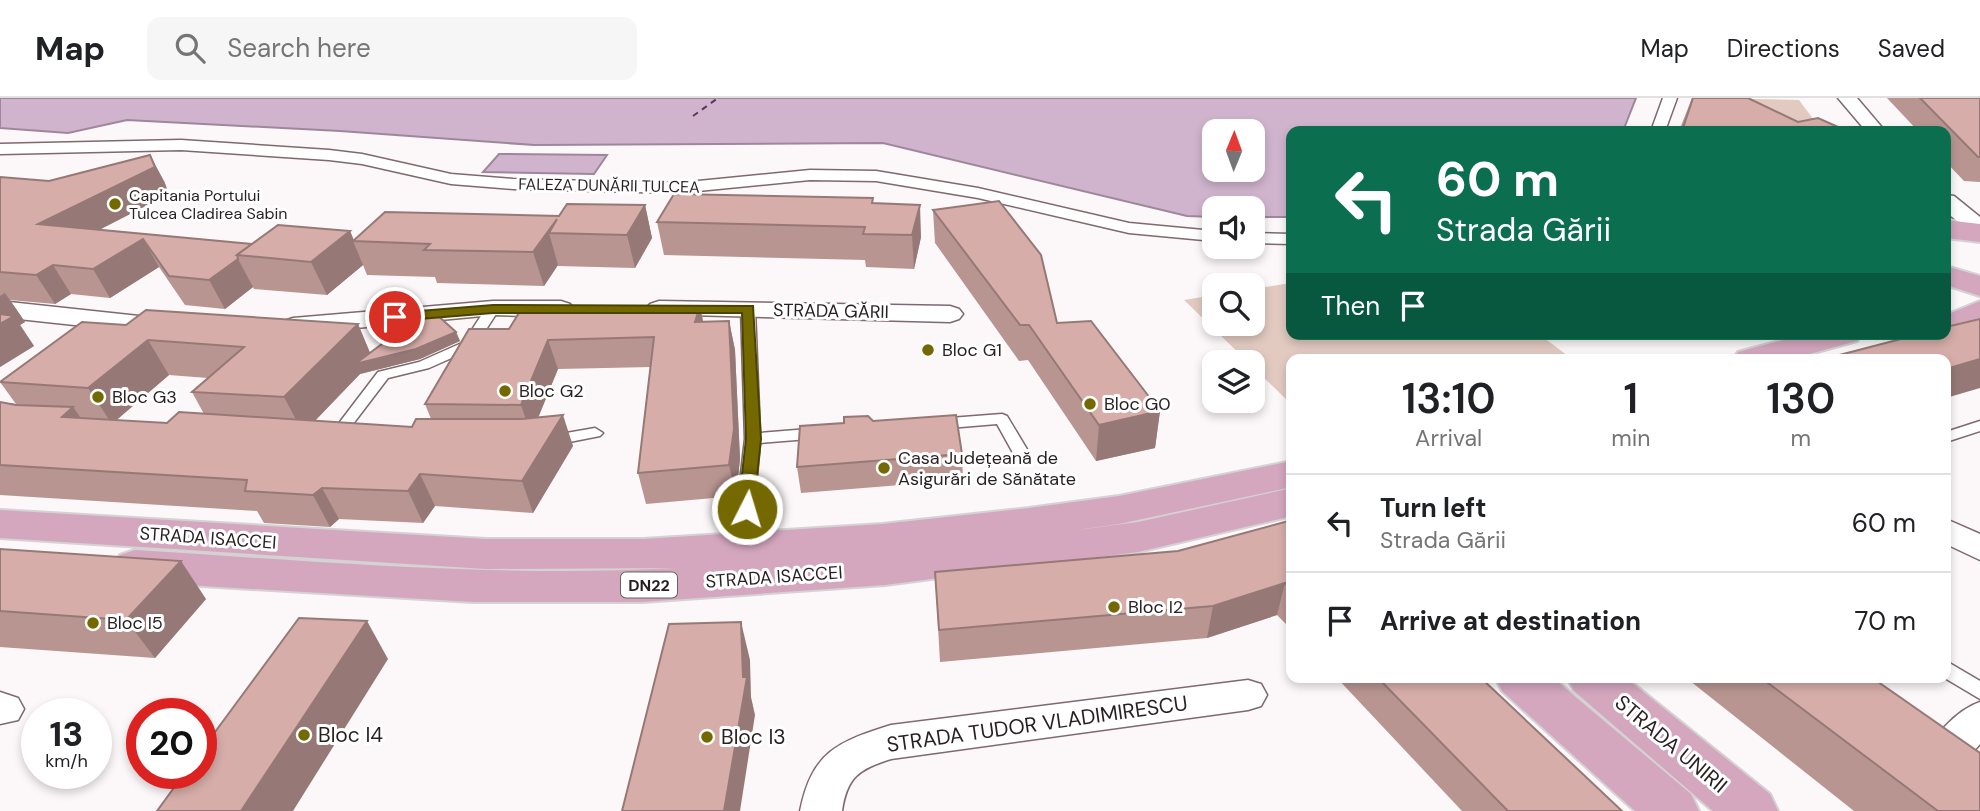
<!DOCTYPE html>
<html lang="en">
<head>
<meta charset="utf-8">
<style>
  :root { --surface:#fff; --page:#f6f6f6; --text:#202124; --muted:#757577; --line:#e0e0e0 }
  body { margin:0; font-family:"DM Sans",sans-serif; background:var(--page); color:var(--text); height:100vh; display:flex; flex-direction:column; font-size:26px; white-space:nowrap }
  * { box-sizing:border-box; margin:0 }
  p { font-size:23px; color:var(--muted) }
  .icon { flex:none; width:38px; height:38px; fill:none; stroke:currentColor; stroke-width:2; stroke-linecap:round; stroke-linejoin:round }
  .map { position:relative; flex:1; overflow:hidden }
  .details { position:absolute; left:1286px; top:256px; width:665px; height:329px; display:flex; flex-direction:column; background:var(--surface); border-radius:14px; box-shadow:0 4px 10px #0003 }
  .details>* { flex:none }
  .top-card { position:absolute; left:1286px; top:28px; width:665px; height:214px; border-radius:14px; box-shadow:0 4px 10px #0003; background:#0b6e4f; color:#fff; overflow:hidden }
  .needle { width:46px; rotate:1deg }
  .controls { position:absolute; left:1202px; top:21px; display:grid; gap:14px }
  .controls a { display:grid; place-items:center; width:63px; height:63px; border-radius:14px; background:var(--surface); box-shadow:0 4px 10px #0003; font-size:35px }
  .speed { position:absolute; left:21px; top:600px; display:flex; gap:14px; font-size:35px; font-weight:700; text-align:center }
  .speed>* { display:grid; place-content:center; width:91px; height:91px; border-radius:50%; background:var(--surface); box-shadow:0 4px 10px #0003; line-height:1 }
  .speed small { font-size:18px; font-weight:400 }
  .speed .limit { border:10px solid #d22; background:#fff; color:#111 }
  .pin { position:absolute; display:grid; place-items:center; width:60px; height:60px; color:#fff; margin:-30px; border:4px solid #fff; border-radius:50%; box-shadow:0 2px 7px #0007 }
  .me { position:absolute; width:77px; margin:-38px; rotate:5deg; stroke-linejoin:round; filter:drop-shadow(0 0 5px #0008) }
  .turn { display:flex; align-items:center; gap:24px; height:147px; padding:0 35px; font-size:32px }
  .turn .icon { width:91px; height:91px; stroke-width:2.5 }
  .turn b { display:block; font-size:49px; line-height:60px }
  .then { display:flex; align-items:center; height:66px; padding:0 35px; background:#0003; gap:14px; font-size:26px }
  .eta { display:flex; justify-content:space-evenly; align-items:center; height:119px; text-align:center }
  .eta b { font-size:42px; font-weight:600; line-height:49px }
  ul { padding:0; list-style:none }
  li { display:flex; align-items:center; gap:21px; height:98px; padding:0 35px; border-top:2px solid var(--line) }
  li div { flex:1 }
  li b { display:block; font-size:26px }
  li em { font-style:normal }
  header { display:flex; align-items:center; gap:42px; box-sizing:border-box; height:98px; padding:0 35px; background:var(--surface); border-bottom:2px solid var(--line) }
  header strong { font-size:33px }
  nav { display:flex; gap:38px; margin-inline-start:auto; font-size:24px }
  .search { width:490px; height:63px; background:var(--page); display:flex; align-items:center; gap:18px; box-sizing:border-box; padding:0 24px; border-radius:14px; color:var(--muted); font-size:26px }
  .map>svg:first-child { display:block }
</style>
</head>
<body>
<header>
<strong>Map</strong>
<div class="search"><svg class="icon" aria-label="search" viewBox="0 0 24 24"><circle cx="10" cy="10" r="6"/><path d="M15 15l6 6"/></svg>Search here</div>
<nav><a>Map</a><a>Directions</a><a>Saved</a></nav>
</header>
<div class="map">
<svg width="1980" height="713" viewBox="0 0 1980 713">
  <rect width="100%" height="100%" fill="#fcf7f8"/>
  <g fill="#e2cac1">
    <path d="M1706,0L1799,2L1820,30Z"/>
    <path d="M1291,185L1292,236H1539L1572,261H1292L1291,306L1253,269V264H1248L1184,202L1214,197V226H1253V191Z"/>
  </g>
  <g fill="#d0b4ce" stroke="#9e879a" stroke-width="2" fill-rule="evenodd">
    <path d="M0,0H1636L1623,33H1292L1291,119H1253V110H1214V119L1187,118L883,45L534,47L340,33L127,22L68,35L0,30ZM1214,33H1253V72H1214Z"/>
    <path d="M499,56L607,57L594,76L483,74Z"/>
  </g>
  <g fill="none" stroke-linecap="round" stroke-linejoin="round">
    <path stroke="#5d375c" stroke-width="2" stroke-dasharray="6 5" stroke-linecap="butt" d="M693,18L718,0"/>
    <defs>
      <g id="service">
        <path d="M493,206L500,210L474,250L429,270L388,280L340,343H330L327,340L330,337L378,274L419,264L464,244L488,207Z"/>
        <path d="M748,207L755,211L760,335L821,330L829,335L821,340L760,345L750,452L747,456H735L732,452L745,341L741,211Z"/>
        <path d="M1002,316L1007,318L1031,358L1029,362H1017L997,326L937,331L929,326L937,321Z"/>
        <path d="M1980,323V333L1946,344V334Z"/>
        <path d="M595,330L603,335L600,338L549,348L541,343L549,338Z"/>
        <path d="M1946,563L1980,583V601L1943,579H1946Z"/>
      </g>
      <g id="pedestrian">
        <path d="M1663,0H1677L1665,33H1651Z"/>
        <path d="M181,42L329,52L362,56L451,76L513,81L678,85L810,72L876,73L978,90L1129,125L1214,133V143L1129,135L978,100L876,83L810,82L678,95L513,91L451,86L362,66L329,62L181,52L0,56V46Z"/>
        <path d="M1253,135L1292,136V146L1253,145Z"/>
      </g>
      <g id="minor">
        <path d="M1838,0H1857L1885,33H1866Z"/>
        <path d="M1946,97L1954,98L1980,119V137L1972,135L1946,114Z"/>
        <path d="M0,203L167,221L176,224L180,229L176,234L167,237L0,219Z"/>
        <path d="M493,203H561L570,206L574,211L570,216L561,219L493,217L293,236L284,233L280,228L284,223L293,220Z"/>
        <path d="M659,203L950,208L959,211L963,216L959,221L950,224L650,216L646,211L650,206Z"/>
        <path d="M1946,421L1980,436V462L1946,446Z"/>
        <path d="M1248,582L1261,586L1267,597L1261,608L1248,612L891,661C859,671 847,679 842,713H800C812,654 837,644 891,627Z"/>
        <path d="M0,594L18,600L24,611L18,622L0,626Z"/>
        <path d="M1980,604V646C1963,665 1954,685 1926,675L1920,663C1931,641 1956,612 1980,604Z"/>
      </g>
      <g id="primary">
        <path d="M1946,122L1980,126V144L1946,140Z"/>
        <path d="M1946,168L1980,178V198L1946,187Z"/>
        <path d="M1980,203V225L1946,239L1935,236H1946V217Z"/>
        <path d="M1805,236H1862L1857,243L1791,261H1733L1738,254Z"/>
        <path d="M1292,363V389L1119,426L1070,433L1138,424L1292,390V418L1138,454L885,487L642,504H473L135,484L120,479L113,468L120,457L135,452C315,463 497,480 677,470L486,471L0,440V412L486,441H643L882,426L1029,410L1119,398Z"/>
        <path d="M1495,579H1552L1691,696L1699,713H1635L1502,593Z"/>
        <path d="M1567,579H1625L1770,696L1778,713H1713L1574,593Z"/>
      </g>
    </defs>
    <use href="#service" stroke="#7f696d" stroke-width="3"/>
    <use href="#pedestrian" stroke="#7f696d" stroke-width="3"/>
    <use href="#minor" stroke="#7f696d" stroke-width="3"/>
    <use href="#primary" stroke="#d4d2d3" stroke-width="4"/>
    <use href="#service" fill="#fff" fill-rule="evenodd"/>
    <use href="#pedestrian" fill="#fff" fill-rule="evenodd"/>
    <use href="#minor" fill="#fff" fill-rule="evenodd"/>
    <use href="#primary" fill="#d4a7bf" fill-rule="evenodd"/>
  </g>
  <g fill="#b89591" fill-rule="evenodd">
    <path d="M1692,0H1748L1798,24L1847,33H1679Z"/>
    <path d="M1887,0H1980V84L1964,83L1946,64V33H1918Z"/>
    <path d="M0,79L49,83H164L169,96L99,132L252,146L350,133L354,142L645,107L652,140L635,170L558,168V167L544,188L437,185L435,179L367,177L363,167L327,197L254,191L253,189L225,211L185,207L159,169L110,200L71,196L55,206L10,202L25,224L20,227L34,248L0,269Z"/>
    <path d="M873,100V105L921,139L914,171L866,169L865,162L664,157L657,124Z"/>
    <path d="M933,112L1057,225L1160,313L1155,350L1096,363L1028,262L1019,263L935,145Z"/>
    <path d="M729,223L735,252L740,361L736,398L646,406L638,375L651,269L558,271L538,320L573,348L533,415L435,408L423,425L339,421L330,429L264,425L257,413L0,397V304L16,306L0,284L126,227L358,226L370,255L456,234L460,243L420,261L360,276L315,323L412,329L431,321L425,306L509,231ZM169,277L208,280L192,294L204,316L167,325L116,322Z"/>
    <path d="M873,323L962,356L963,382L801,395L797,369Z"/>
    <path d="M1292,422V532L1277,517L1207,540L940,564L935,474L1178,453Z"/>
    <path d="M0,451L206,501L155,560L0,549Z"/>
    <path d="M1336,579H1480L1622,713H1462Z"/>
    <path d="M1685,579H1871L1980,713H1854Z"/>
  </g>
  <g fill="#967976">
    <path d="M150,57L164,83L169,96L56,154L38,126Z"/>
    <path d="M645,107L652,140L635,170L627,137Z"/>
    <path d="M920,107L921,139L914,171L912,137Z"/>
    <path d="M557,121L549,135L558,167L544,188L533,154Z"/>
    <path d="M350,133L354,143H353L363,167L327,197L311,164Z"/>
    <path d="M143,141L159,169L110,200L93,171Z"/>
    <path d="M238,161L253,189L225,211L209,182Z"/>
    <path d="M53,167L71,196L55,206L36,177Z"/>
    <path d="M5,195L25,224L20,227L34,248L0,269V198Z"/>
    <path d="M700,208L706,237L695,224Z"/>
    <path d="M729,223L735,252L740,361L736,398L729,367Z"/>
    <path d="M358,226L373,262L456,234L460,243L420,261L360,276L303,335L284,299Z"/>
    <path d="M148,242L169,277L112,326L88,290Z"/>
    <path d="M548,242L558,271L531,337L521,307Z"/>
    <path d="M1980,261V290L1946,300V271Z"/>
    <path d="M73,309L95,340L62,319Z"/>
    <path d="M1160,313L1155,350L1096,363L1099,327Z"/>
    <path d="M563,317L573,348L533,415L522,383Z"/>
    <path d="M420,376L435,408L423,425L408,393Z"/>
    <path d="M322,390L339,421L330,429L313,397Z"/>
    <path d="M181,463L206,501L155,560L126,522Z"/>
    <path d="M1285,485L1277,517L1207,540L1213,508Z"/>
    <path d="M367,523L388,561L293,713H241Z"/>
    <path d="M741,524L750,562L751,599L755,617L740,713H724L743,579Z"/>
  </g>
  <g fill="#d6ada9" stroke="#967976" stroke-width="2">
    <path d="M1693,0H1748L1798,24L1818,20L1847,33H1682Z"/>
    <path d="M1920,0H1980V59H1978Z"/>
    <path d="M150,57L155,69L38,126L252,146L237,157L238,161L209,182L169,178L143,141L93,171L53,167L36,177L0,174V79L49,83Z"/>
    <path d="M674,96L873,100L872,105L920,107L912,137L863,136L865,129L657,124Z"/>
    <path d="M999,103L1041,157L1057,225L1091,223L1160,313L1099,327L1029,227H1020L933,112Z"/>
    <path d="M567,106L645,107L627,137L549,135L557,121L533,154L424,152L430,146L353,143L385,114L559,118Z"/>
    <path d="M278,127L350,133L311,164L237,157Z"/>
    <path d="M700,208L695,224L729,223L734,331L729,367L638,375L654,239L548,242L521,307L425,306L469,231H509L522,210Z"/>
    <path d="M146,212L358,226L284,299L192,294L244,249L148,242L88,290L0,284L82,224L126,227Z"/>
    <path d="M0,216L14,218L0,226Z"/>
    <path d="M436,216L456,234L416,251L355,266L421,217Z"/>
    <path d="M1980,221V261L1946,271V261H1824L1920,236H1946V229Z"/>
    <path d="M0,304L16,307L73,309L62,319L167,325L179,314L412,329L416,321H522L563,317L522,383L420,376L408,393L322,390L313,397L245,393L247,382L0,367Z"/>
    <path d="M956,317L962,356L797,369L800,328L844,325V319L868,318L873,323Z"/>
    <path d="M1292,422V492L1285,485L1213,508L939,532L935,474L1178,453Z"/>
    <path d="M0,451L181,463L126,522L0,513Z"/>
    <path d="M299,520L367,523L241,713H157L184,676H201V653Z"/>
    <path d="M741,524L743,579H747L724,713H622L669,526Z"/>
    <path d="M1377,579H1480L1622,713H1508Z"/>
    <path d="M1760,579H1871L1980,655V713H1938Z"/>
  </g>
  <path fill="#746900" stroke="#4b4400" stroke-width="2" d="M493,207L753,208L761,341L753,415H741L738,411L746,341L742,215H493L395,223L388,219L395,215Z"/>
  <g fill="#746900" stroke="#fff" stroke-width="2.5">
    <circle cx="115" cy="106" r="7"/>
    <circle cx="928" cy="252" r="7"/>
    <circle cx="505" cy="293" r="7"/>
    <circle cx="98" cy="299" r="7"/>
    <circle cx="1090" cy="306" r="7"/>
    <circle cx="884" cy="370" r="7"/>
    <circle cx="1114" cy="509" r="7"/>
    <circle cx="93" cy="525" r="7"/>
    <circle cx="304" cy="637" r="7"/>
    <circle cx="707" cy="639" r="7"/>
  </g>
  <g text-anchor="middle" stroke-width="6" stroke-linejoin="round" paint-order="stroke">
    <g font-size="16" fill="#281f21" stroke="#fff">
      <text transform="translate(609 87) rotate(1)" y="6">FALEZA DUNĂRII TULCEA</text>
    </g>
    <g font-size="16" fill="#281f21" stroke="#fff" text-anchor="start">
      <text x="129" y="103">Capitania Portului<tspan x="129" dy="18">Tulcea Cladirea Sabin</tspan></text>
    </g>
    <rect fill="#fff" stroke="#686264" stroke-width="2" x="621" y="474.5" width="56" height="25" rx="5"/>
    <g font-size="16" font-weight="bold" fill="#281f21">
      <text x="649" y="493">DN22</text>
    </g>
    <g font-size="18" fill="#281f21" stroke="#fff">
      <text transform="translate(831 213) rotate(1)" y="6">STRADA GĂRII</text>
      <text transform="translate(208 440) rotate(4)" y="6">STRADA ISACCEI</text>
      <text transform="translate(774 479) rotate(-4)" y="6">STRADA ISACCEI</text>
    </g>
    <g font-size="18" fill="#281f21" stroke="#fff" text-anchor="start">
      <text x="942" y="258">Bloc G1</text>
      <text x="519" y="299">Bloc G2</text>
      <text x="112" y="305">Bloc G3</text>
      <text x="1104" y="312">Bloc G0</text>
      <text x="898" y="366">Casa Județeană de<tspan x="898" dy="21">Asigurări de Sănătate</tspan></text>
      <text x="1128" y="515">Bloc I2</text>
      <text x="107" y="531">Bloc I5</text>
    </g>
    <g font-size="21" fill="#281f21" stroke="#fff">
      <text transform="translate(1037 626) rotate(-8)" y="7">STRADA TUDOR VLADIMIRESCU</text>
      <text transform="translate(1671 646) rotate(40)" y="7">STRADA UNIRII</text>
    </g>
    <g font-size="21" fill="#281f21" stroke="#fff" text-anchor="start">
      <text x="318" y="644">Bloc I4</text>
      <text x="721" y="646">Bloc I3</text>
    </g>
  </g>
</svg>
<div class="controls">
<a><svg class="needle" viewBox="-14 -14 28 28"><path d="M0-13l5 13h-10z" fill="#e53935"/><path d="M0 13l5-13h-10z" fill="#757577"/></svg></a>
<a><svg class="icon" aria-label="sound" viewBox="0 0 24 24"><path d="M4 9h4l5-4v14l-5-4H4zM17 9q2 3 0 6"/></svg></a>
<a><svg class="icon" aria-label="search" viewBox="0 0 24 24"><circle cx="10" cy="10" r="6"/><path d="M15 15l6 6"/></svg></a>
<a><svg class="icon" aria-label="layers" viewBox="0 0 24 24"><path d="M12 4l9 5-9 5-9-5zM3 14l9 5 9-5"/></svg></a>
</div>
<div class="speed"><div>13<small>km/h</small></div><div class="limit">20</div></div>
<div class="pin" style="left:395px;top:219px;background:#d93025"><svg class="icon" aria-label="arrive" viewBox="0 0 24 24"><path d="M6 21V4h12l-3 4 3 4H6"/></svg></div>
<svg class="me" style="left:747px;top:411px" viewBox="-20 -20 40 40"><circle r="17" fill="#746900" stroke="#fff" stroke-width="3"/><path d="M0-11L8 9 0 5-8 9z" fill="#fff"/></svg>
<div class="top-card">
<div class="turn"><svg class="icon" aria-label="left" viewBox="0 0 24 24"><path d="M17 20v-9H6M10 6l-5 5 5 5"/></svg><div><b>60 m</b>Strada Gării</div></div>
<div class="then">Then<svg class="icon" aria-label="arrive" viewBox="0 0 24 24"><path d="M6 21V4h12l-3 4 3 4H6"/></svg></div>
</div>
<section class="details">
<div class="eta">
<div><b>13:10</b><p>Arrival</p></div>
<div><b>1</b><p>min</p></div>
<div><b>130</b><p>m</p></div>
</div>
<ul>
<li><svg class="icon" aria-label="left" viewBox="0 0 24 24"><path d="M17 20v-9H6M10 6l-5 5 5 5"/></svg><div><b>Turn left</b><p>Strada Gării</p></div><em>60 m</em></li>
<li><svg class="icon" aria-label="arrive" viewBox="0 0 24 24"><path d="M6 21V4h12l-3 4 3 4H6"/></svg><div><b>Arrive at destination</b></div><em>70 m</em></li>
</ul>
</section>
</div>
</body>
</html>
